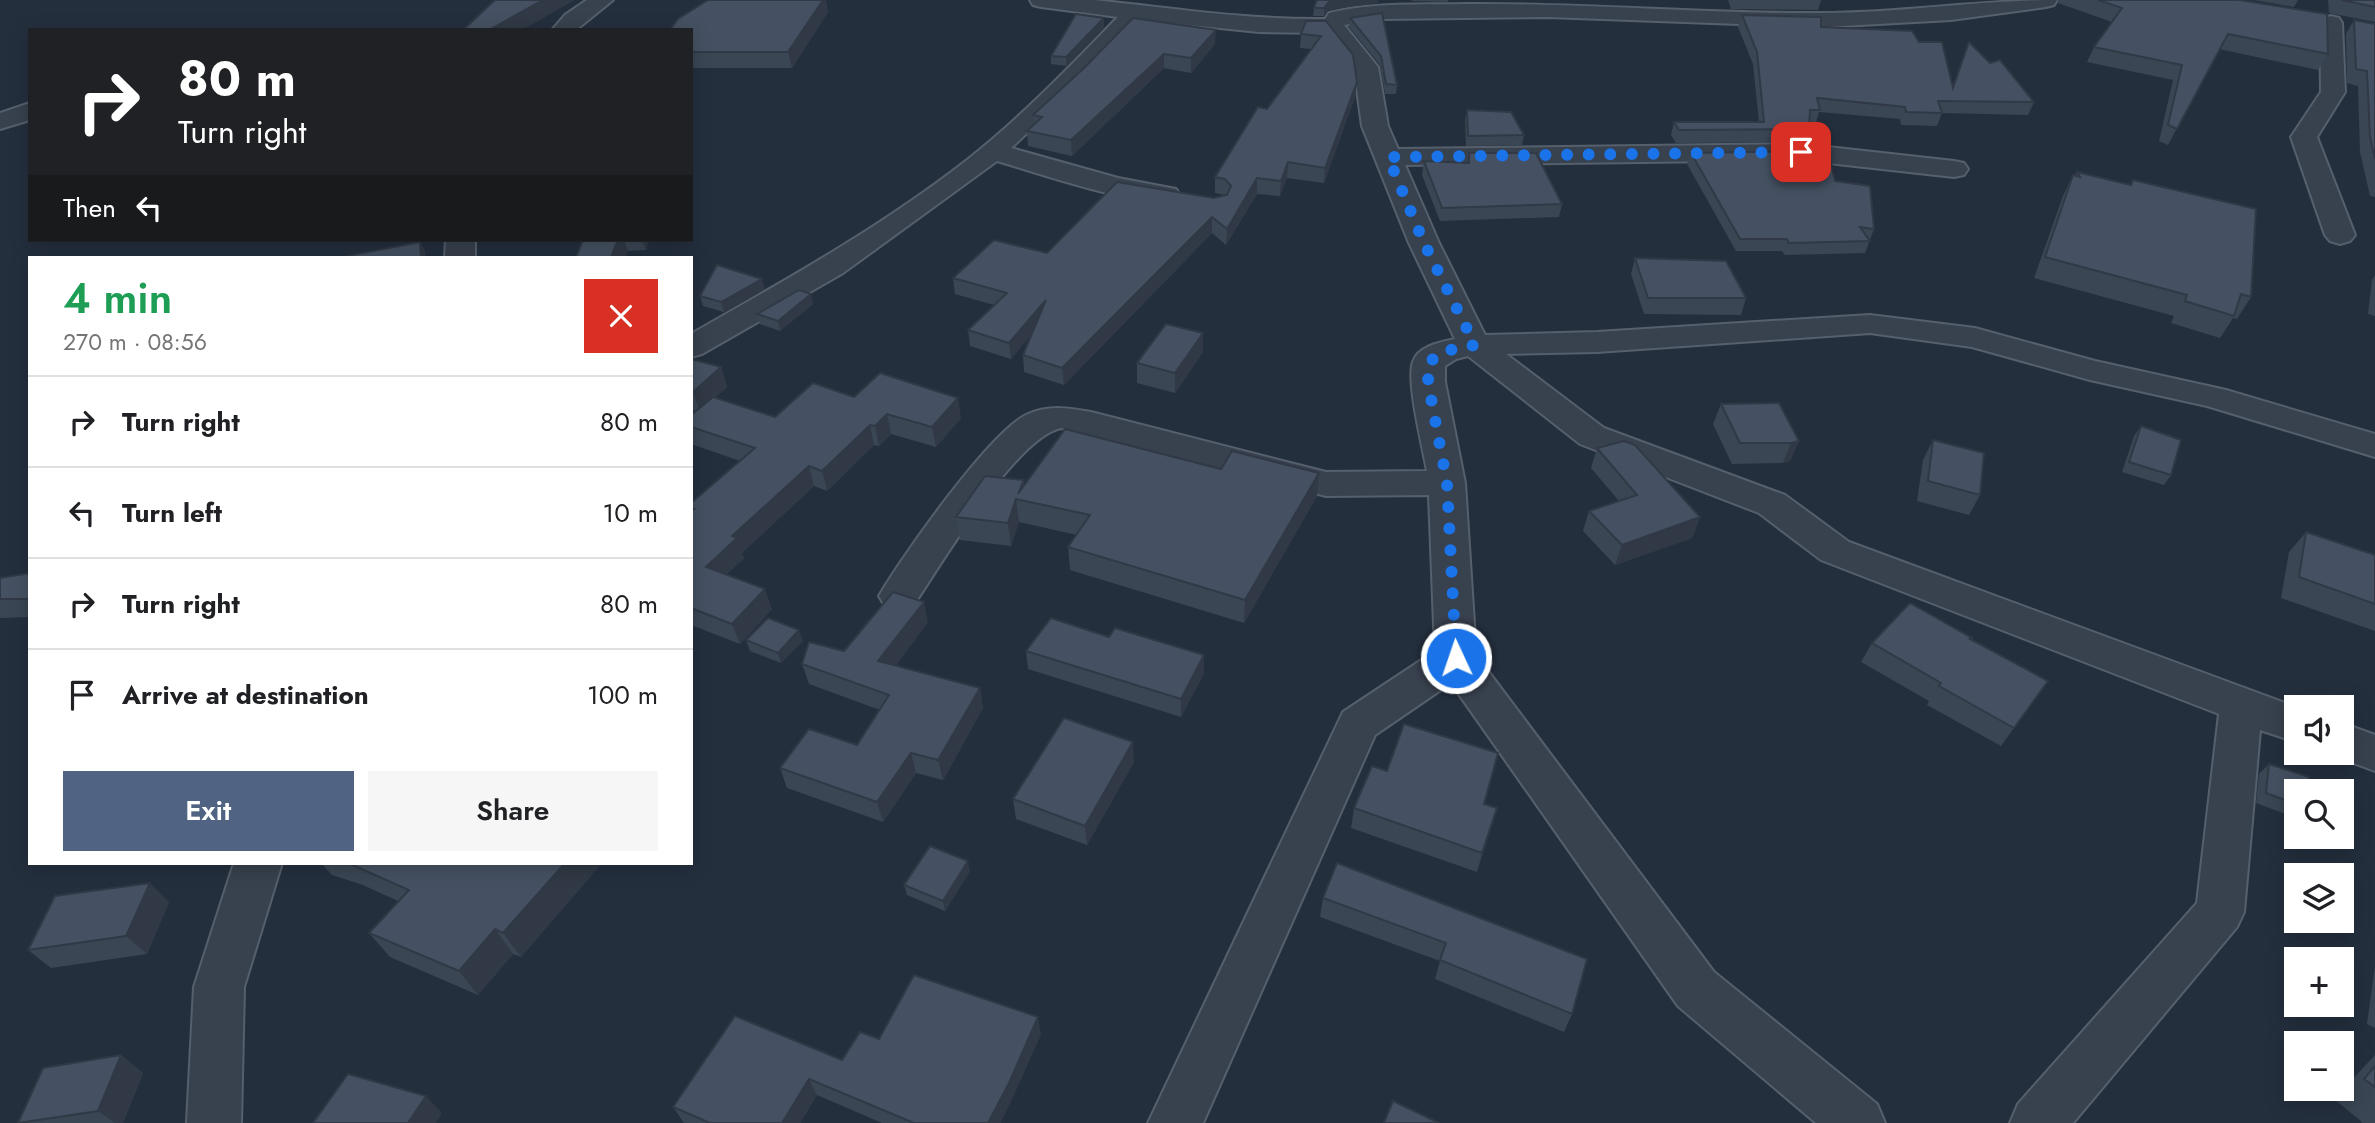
<!DOCTYPE html>
<html lang="en">
<head>
<meta charset="utf-8">
<style>
  :root { --surface:#fff; --page:#f6f6f6; --text:#202124; --muted:#757577; --line:#e0e0e0; --accent:#506383 }
  body { margin:0; font-family:Jost,sans-serif; background:var(--page); color:var(--text); height:100vh; display:flex; flex-direction:column; font-size:26px; white-space:nowrap }
  * { box-sizing:border-box; margin:0 }
  p { font-size:23px; color:var(--muted) }
  .icon { flex:none; width:38px; height:38px; fill:none; stroke:currentColor; stroke-width:2; stroke-linecap:round; stroke-linejoin:round }
  .map { position:relative; flex:1; overflow:hidden }
  .details { position:absolute; left:28px; top:256px; width:665px; height:609px; display:flex; flex-direction:column; background:var(--surface); border-radius:0px; box-shadow:0 4px 18px #0003 }
  .details>* { flex:none }
  .banner { position:absolute; left:28px; top:28px; width:665px; height:214px; border-radius:0px; box-shadow:0 4px 18px #0003; background:#202124; color:#fff; overflow:hidden }
  .fabs { position:absolute; left:2284px; top:695px; display:grid; gap:14px }
  .fabs a { display:grid; place-items:center; width:70px; height:70px; border-radius:0px; background:var(--surface); box-shadow:0 4px 18px #0003; font-size:35px }
  .pin { position:absolute; display:grid; place-items:center; width:60px; height:60px; color:#fff; margin:-30px; border-radius:14px; box-shadow:0 4px 10px #0006 }
  .me { position:absolute; width:77px; margin:-38px; rotate:357deg; stroke-linejoin:round; filter:drop-shadow(0 0 5px #0008) }
  .turn { display:flex; align-items:center; gap:24px; height:147px; padding:0 35px; font-size:32px }
  .turn .icon { width:91px; height:91px; stroke-width:2.5 }
  .turn b { display:block; font-size:49px; line-height:60px }
  .then { display:flex; align-items:center; height:66px; padding:0 35px; background:#0003; gap:14px; font-size:26px }
  .round { display:grid; place-items:center; flex:none; width:74px; height:74px; border-radius:0px; background:var(--page) }
  .head { display:flex; align-items:center; justify-content:space-between; height:119px; padding:0 35px }
  h1 { font-size:42px; font-weight:600; line-height:52px; color:#1e9e55 }
  .primary-button { display:flex; gap:14px; margin-top:auto; padding:14px 35px }
  .primary-button a { flex:1; height:80px; border-radius:0px; background:var(--accent); color:#fff; font-size:28px; font-weight:600; line-height:80px; text-align:center }
  .primary-button a+a { background:var(--page); color:var(--text) }
  ul { padding:0; list-style:none }
  li { display:flex; align-items:center; gap:21px; height:91px; padding:0 35px; border-top:2px solid var(--line) }
  li div { flex:1 }
  li b { display:block; font-size:26px }
  li em { font-style:normal }
  .map>svg:first-child { display:block }
</style>
</head>
<body>
<div class="map">
<svg width="2375" height="1123" viewBox="0 0 2375 1123">
  <rect width="100%" height="100%" fill="#242f3e"/>
  <g fill="none" stroke-linecap="round" stroke-linejoin="round">
    <defs>
      <g id="minor">
        <path d="M587,0H613L576,30H552L565,15Z"/>
        <path d="M1030,0C1051,0 1073,0 1094,0C1172,8 1247,20 1325,19L1329,13C1374,2 1421,5 1467,4C1586,3 1704,14 1823,13C1902,13 1979,0 2057,0L2054,5L2046,7L1951,20L1824,27L1548,17L1381,19L1344,25L1378,67L1388,126L1398,149L1801,144L1954,161L1964,163L1968,169L1964,175L1954,177L1801,160L1405,165L1439,243L1485,335L1597,332L1870,315L1975,328L2095,361L2226,390L2375,434V457L2207,406L2090,380L1972,347L1870,333L1597,352L1506,354L1604,428L1785,495L1849,542L2296,707V742L2260,730L2244,912L2237,927L2073,1123H2010L2018,1104L2197,903L2219,714L1821,560L1759,513L1580,444L1468,356L1456,359L1445,366V382L1465,483L1476,655L1714,972L1877,1104L1885,1123H1816L1678,1006L1451,683L1375,735L1203,1123H1148L1343,712L1435,651L1429,495L1326,496L1061,428C1015,438 941,565 913,606L899,610L885,606L879,596C901,558 991,430 1028,414C1049,405 1069,408 1091,412L1326,472L1427,471C1423,448 1406,381 1413,362C1418,346 1441,342 1455,339L1409,243L1362,126L1354,68L1326,33L1259,32L1141,20L1083,81L1011,148L1118,178L1176,189L1180,195L1176,201C1142,209 1035,172 997,161L843,273L702,354L691,357V334C786,280 881,227 967,160C1021,118 1070,66 1118,17L1041,7L1033,5Z"/>
        <path d="M2331,16L2339,18L2342,23L2345,92L2317,137L2355,235L2350,241L2340,244L2330,241L2325,235L2291,137L2321,92L2320,23L2323,18Z"/>
        <path d="M30,103V120L0,129V113Z"/>
        <path d="M446,240H475V257H445Z"/>
        <path d="M2342,723L2375,735V771L2327,753L2342,752Z"/>
        <path d="M234,863H282L244,987L241,1123H187L194,987Z"/>
      </g>
    </defs>
    <use href="#minor" stroke="#565f6c" stroke-width="4"/>
    <use href="#minor" fill="#38414e" fill-rule="evenodd"/>
  </g>
  <g fill="#3b4654">
    <path d="M1412,0H1448V2L1412,1Z"/>
    <path d="M1728,0H1821L1818,10L1731,9Z"/>
    <path d="M2058,0H2239L2328,54L2318,70L2219,49L2168,145L2159,141L2173,80L2087,62L2094,47L2112,22L2058,3Z"/>
    <path d="M2254,0H2298L2294,7Z"/>
    <path d="M2328,0H2375V22L2329,13Z"/>
    <path d="M1378,3L1346,7L1328,10L1324,16H1313L1314,8Z"/>
    <path d="M828,12L792,68H691V30Z"/>
    <path d="M1382,13L1397,85L1396,94H1385L1380,65L1349,27L1350,18Z"/>
    <path d="M1742,15L1919,42L1953,85L1969,42L1990,63L2034,102L2028,115L1942,113L1937,126L1901,125L1900,119L1819,112L1816,123H1809V129L1804,142L1676,143L1671,135L1674,122H1759L1753,64L1738,27Z"/>
    <path d="M2354,20L2375,24V197L2370,196L2360,152L2358,86L2347,83L2346,34Z"/>
    <path d="M1326,21L1355,97L1324,183L1287,178L1280,196L1257,194L1226,245L1212,233L1064,385L1024,372L1023,355L1031,335L1011,359L970,346L968,330L994,305L955,294L953,278L1047,253L1225,195L1215,193V177L1311,49L1300,48L1301,34Z"/>
    <path d="M1104,27L1066,66L1051,64V56Z"/>
    <path d="M1215,44L1191,73L1164,68L1072,156L1028,146L1027,131L1034,124L1033,115L1084,68Z"/>
    <path d="M1467,110L1524,135L1522,145L1466,146L1465,120Z"/>
    <path d="M1469,153L1562,204L1559,217L1440,221L1422,175L1424,161L1468,163Z"/>
    <path d="M1691,153L1835,181L1874,229L1865,253L1785,255L1782,251H1736L1687,164Z"/>
    <path d="M2077,172L2130,185L2133,180L2251,297L2237,319L2233,318L2220,338L2171,323L2174,316L2034,278L2063,196L2073,175L2075,176Z"/>
    <path d="M583,240H649L646,250L628,251Z"/>
    <path d="M1635,258L1746,298L1741,315L1644,314L1631,274Z"/>
    <path d="M2375,275V316L2368,314L2372,280Z"/>
    <path d="M765,289L724,312L703,306L700,296Z"/>
    <path d="M811,294L813,304L780,331L760,324L757,314Z"/>
    <path d="M1203,352L1175,393L1137,383V363Z"/>
    <path d="M691,359L721,367L727,387L715,398L775,417L854,397L961,418L936,447L891,434L879,446L874,445L827,491L814,486L742,553L744,558L726,575L772,609L740,644L691,625V503L740,461L691,444V415L696,411L691,410Z"/>
    <path d="M1721,404L1799,441L1790,461L1783,463L1732,464L1713,424Z"/>
    <path d="M2141,426L2171,475L2164,485L2122,472L2134,436Z"/>
    <path d="M1933,440L1980,495L1969,515L1917,501L1923,460Z"/>
    <path d="M1597,448L1700,517L1692,538L1615,565L1583,531L1589,511L1619,501L1591,468Z"/>
    <path d="M1221,469L1319,473L1317,496L1244,623L1070,570L1068,547L1077,535L1019,522L1011,546L960,540L956,517L1024,480V486Z"/>
    <path d="M2306,532L2375,555V631L2281,598L2289,552Z"/>
    <path d="M30,573V617L0,618V578Z"/>
    <path d="M928,622L896,665L980,688L983,708L943,780L916,773L883,822L787,788L780,768L857,745L880,710L809,684L802,664L844,651Z"/>
    <path d="M746,640L803,641L781,663L750,651Z"/>
    <path d="M1970,640L2048,681L2001,746L1927,705L1929,701L1861,662L1872,643Z"/>
    <path d="M1026,651L1204,673L1181,717L1028,669Z"/>
    <path d="M1134,762L1087,845L1016,819L1013,799Z"/>
    <path d="M2269,764L2296,791V818L2256,803L2259,774Z"/>
    <path d="M1484,804L1491,828L1477,872L1351,828L1354,808Z"/>
    <path d="M321,863H602L521,957L513,954L478,995L390,957L369,933L398,901L363,885L332,875Z"/>
    <path d="M1337,863L1572,1014L1564,1032L1435,979L1440,961L1320,917L1323,898Z"/>
    <path d="M970,871L945,911L907,895L904,885Z"/>
    <path d="M169,902L147,954L51,968L28,950Z"/>
    <path d="M2375,966V1028L2367,1024Z"/>
    <path d="M1041,1034L1012,1099L1000,1123H882L817,1095L800,1123H684L673,1107L842,1060L879,1039Z"/>
    <path d="M121,1055L143,1073L123,1123H18Z"/>
    <path d="M2375,1055V1123H2361L2362,1122L2334,1099Z"/>
  </g>
  <g fill="#303945">
    <path d="M543,0H575L522,30H489Z"/>
    <path d="M823,0H826L828,12L792,68L788,52Z"/>
    <path d="M1338,0H1378V3L1346,7L1328,10L1324,16V8L1329,2Z"/>
    <path d="M1104,18V27L1066,66V57Z"/>
    <path d="M1216,30L1215,44L1191,73V58Z"/>
    <path d="M1164,54V68L1072,156L1071,140Z"/>
    <path d="M1357,82L1355,97L1324,183L1325,168Z"/>
    <path d="M1288,162L1287,178L1280,196L1281,181Z"/>
    <path d="M1257,178V194L1226,245L1227,229Z"/>
    <path d="M1212,217V233L1064,385L1062,368Z"/>
    <path d="M618,240H624L628,251L626,257H611Z"/>
    <path d="M642,240H649L646,250Z"/>
    <path d="M420,242L425,251V257H421Z"/>
    <path d="M762,279L765,289L724,312L721,302Z"/>
    <path d="M811,294L813,304L780,331L778,321Z"/>
    <path d="M1046,300L1047,316L1011,359L1009,343Z"/>
    <path d="M1203,333V352L1175,393V373Z"/>
    <path d="M721,367L727,387L700,412L693,392Z"/>
    <path d="M958,398L961,418L936,447L932,427Z"/>
    <path d="M887,414L891,434L879,446L875,426Z"/>
    <path d="M870,425L874,445L827,491L822,471Z"/>
    <path d="M1799,441L1790,461L1783,463L1791,443Z"/>
    <path d="M809,466L814,486L742,553L744,558L713,587L706,567L732,536Z"/>
    <path d="M1319,473L1317,496L1244,623L1245,600Z"/>
    <path d="M1016,499L1019,522L1011,546L1008,523Z"/>
    <path d="M1700,517L1692,538L1615,565L1622,545Z"/>
    <path d="M765,589L772,609L740,644L732,624Z"/>
    <path d="M924,602L928,622L884,681L878,661Z"/>
    <path d="M799,630L803,641L781,663L778,653Z"/>
    <path d="M1204,655V673L1181,717V699Z"/>
    <path d="M980,688L983,708L943,780L938,760Z"/>
    <path d="M1133,742L1134,762L1087,845L1085,826Z"/>
    <path d="M911,753L916,773L883,822L877,802Z"/>
    <path d="M1497,808L1491,828L1477,872L1482,853Z"/>
    <path d="M968,861L970,871L945,911L943,901Z"/>
    <path d="M565,863H602L521,957L503,933Z"/>
    <path d="M150,883L169,902L147,954L126,936Z"/>
    <path d="M495,929L513,954L478,995L459,971Z"/>
    <path d="M1038,1017L1041,1034L1012,1099L1000,1123H988Z"/>
    <path d="M121,1055L143,1073L123,1123H115L98,1111Z"/>
    <path d="M809,1079L817,1095L800,1123H782Z"/>
    <path d="M426,1096L442,1113L436,1123H408Z"/>
  </g>
  <g fill="#455162" stroke="#303945" stroke-width="2">
    <path d="M495,0H543L489,30H463Z"/>
    <path d="M708,0H823L788,52H691V30H670L678,19Z"/>
    <path d="M1317,0H1338L1329,2L1324,8H1314Z"/>
    <path d="M2098,0H2239L2327,14L2328,54L2228,34L2177,129L2168,125L2182,65L2094,47L2122,8Z"/>
    <path d="M2342,0H2375V7Z"/>
    <path d="M1382,13L1397,85L1386,84L1381,56L1350,18Z"/>
    <path d="M1076,14L1104,18L1066,57L1051,56Z"/>
    <path d="M1742,15L1821,17V27L1912,31L1919,42H1942L1953,88L1969,42L1990,63L2000,60L2034,102L1938,101L1942,113L1906,112L1905,107L1817,98L1820,110H1810L1809,129L1679,130L1674,122H1764L1757,52Z"/>
    <path d="M1133,18L1216,30L1191,58L1164,54L1071,140L1027,131L1042,117L1033,115L1084,68Z"/>
    <path d="M2354,20L2375,24V159L2370,137L2367,71L2356,69Z"/>
    <path d="M1306,21H1326L1353,55L1357,82L1325,168L1288,162L1281,181L1257,178L1227,229L1212,217L1062,368L1023,355L1046,300L1009,343L968,330L1007,293L953,278L994,240L1047,253L1117,182L1214,198L1227,195L1231,186L1225,179L1215,177L1258,107L1267,109L1321,36L1301,34Z"/>
    <path d="M1467,110L1511,112L1524,135L1468,136Z"/>
    <path d="M1805,151L1829,154L1835,181L1870,186L1874,229L1860,227L1870,241L1789,243L1787,239H1740L1691,153Z"/>
    <path d="M1469,153H1536L1562,204L1442,208L1424,161L1469,163Z"/>
    <path d="M2077,172L2131,185L2133,180L2256,209L2251,297L2241,294L2234,316L2185,301L2187,295L2045,257L2073,175L2080,177Z"/>
    <path d="M583,240H618L611,257H576Z"/>
    <path d="M420,242L421,257H347V256Z"/>
    <path d="M1635,258L1726,261L1746,298H1648Z"/>
    <path d="M717,265L762,279L721,302L700,296Z"/>
    <path d="M799,290L811,294L778,321L757,314Z"/>
    <path d="M1166,324L1203,333L1175,373L1137,363Z"/>
    <path d="M691,359L721,367L693,392H691Z"/>
    <path d="M880,373L958,398L932,427L887,414L875,426L870,425L822,471L809,466L732,536L737,538L706,567L765,589L732,624L691,608V511L694,509L691,508V503L755,448L691,427V415L713,397L775,417L813,383L854,397Z"/>
    <path d="M1779,403L1799,441L1791,443H1740L1721,404Z"/>
    <path d="M2141,426L2181,440L2171,475L2129,462Z"/>
    <path d="M1065,429L1221,469L1232,451L1319,473L1245,600L1068,547L1090,515L1016,499L1008,523L956,517L985,476L1024,480L1018,494Z"/>
    <path d="M1933,440L1984,453L1980,495L1928,481Z"/>
    <path d="M1624,441L1635,445L1700,517L1622,545L1589,511L1637,495L1597,448Z"/>
    <path d="M2306,532L2375,555V604L2299,577Z"/>
    <path d="M30,573V599H0V578Z"/>
    <path d="M893,592L924,602L878,661L980,688L938,760L911,753L877,802L780,768L809,729L857,745L889,695L802,664L809,642L844,651Z"/>
    <path d="M1910,603L1972,638L1970,639L2048,681L2014,728L1939,686L1941,683L1872,643Z"/>
    <path d="M768,618L799,630L778,653L746,640Z"/>
    <path d="M1051,618L1109,637L1115,628L1204,655L1181,699L1026,651Z"/>
    <path d="M1064,718L1133,742L1085,826L1013,799Z"/>
    <path d="M1404,724L1498,753L1484,804L1497,808L1482,853L1354,808L1372,766L1387,771Z"/>
    <path d="M2269,764L2309,777L2308,791H2296V804L2266,793Z"/>
    <path d="M930,846L968,861L943,901L904,885Z"/>
    <path d="M348,863H565L503,933L495,929L459,971L369,933L409,890Z"/>
    <path d="M1337,863L1587,959L1572,1014L1440,960L1446,943L1323,898Z"/>
    <path d="M150,883L126,936L28,950L55,896Z"/>
    <path d="M914,975L1038,1017L1009,1083L988,1123H914L809,1079L782,1123H710L673,1107L735,1016L842,1060L860,1032L879,1039Z"/>
    <path d="M121,1055L98,1111L18,1123L43,1068Z"/>
    <path d="M2375,1066V1087L2364,1079Z"/>
    <path d="M348,1074L426,1096L408,1123H313Z"/>
    <path d="M1393,1101L1439,1123H1384Z"/>
  </g>
  <g fill="none" stroke-linecap="round" stroke-linejoin="round">
    <path stroke="#1a73e8" stroke-width="12" stroke-dasharray="0 21.6" d="M1456,658L1447,483L1428,382L1429,362L1445,351L1475,345L1424,243L1388,157L1801,152"/>
  </g>
</svg>
<div class="fabs">
<a><svg class="icon" aria-label="sound" viewBox="0 0 24 24"><path d="M4 9h4l5-4v14l-5-4H4zM17 9q2 3 0 6"/></svg></a>
<a><svg class="icon" aria-label="search" viewBox="0 0 24 24"><circle cx="10" cy="10" r="6"/><path d="M15 15l6 6"/></svg></a>
<a><svg class="icon" aria-label="layers" viewBox="0 0 24 24"><path d="M12 4l9 5-9 5-9-5zM3 14l9 5 9-5"/></svg></a>
<a>+</a>
<a>−</a>
</div>
<div class="pin" style="left:1801px;top:152px;background:#d93025"><svg class="icon" aria-label="arrive" viewBox="0 0 24 24"><path d="M6 21V4h12l-3 4 3 4H6"/></svg></div>
<svg class="me" style="left:1456px;top:658px" viewBox="-20 -20 40 40"><circle r="17" fill="#1a73e8" stroke="#fff" stroke-width="3"/><path d="M0-11L8 9 0 5-8 9z" fill="#fff"/></svg>
<div class="banner">
<div class="turn"><svg class="icon" aria-label="right" viewBox="0 0 24 24"><path d="M7 20v-9h11M14 6l5 5-5 5"/></svg><div><b>80 m</b>Turn right</div></div>
<div class="then">Then<svg class="icon" aria-label="left" viewBox="0 0 24 24"><path d="M17 20v-9H6M10 6l-5 5 5 5"/></svg></div>
</div>
<section class="details">
<div class="head"><div><h1>4 min</h1><p>270 m · 08:56</p></div><a class="round" style="background:#d93025;color:#fff"><svg class="icon" aria-label="close" viewBox="0 0 24 24"><path d="M6 6l12 12M18 6L6 18"/></svg></a></div>
<ul>
<li><svg class="icon" aria-label="right" viewBox="0 0 24 24"><path d="M7 20v-9h11M14 6l5 5-5 5"/></svg><div><b>Turn right</b></div><em>80 m</em></li>
<li><svg class="icon" aria-label="left" viewBox="0 0 24 24"><path d="M17 20v-9H6M10 6l-5 5 5 5"/></svg><div><b>Turn left</b></div><em>10 m</em></li>
<li><svg class="icon" aria-label="right" viewBox="0 0 24 24"><path d="M7 20v-9h11M14 6l5 5-5 5"/></svg><div><b>Turn right</b></div><em>80 m</em></li>
<li><svg class="icon" aria-label="arrive" viewBox="0 0 24 24"><path d="M6 21V4h12l-3 4 3 4H6"/></svg><div><b>Arrive at destination</b></div><em>100 m</em></li>
</ul>
<div class="primary-button"><a>Exit</a><a>Share</a></div>
</section>
</div>
</body>
</html>
